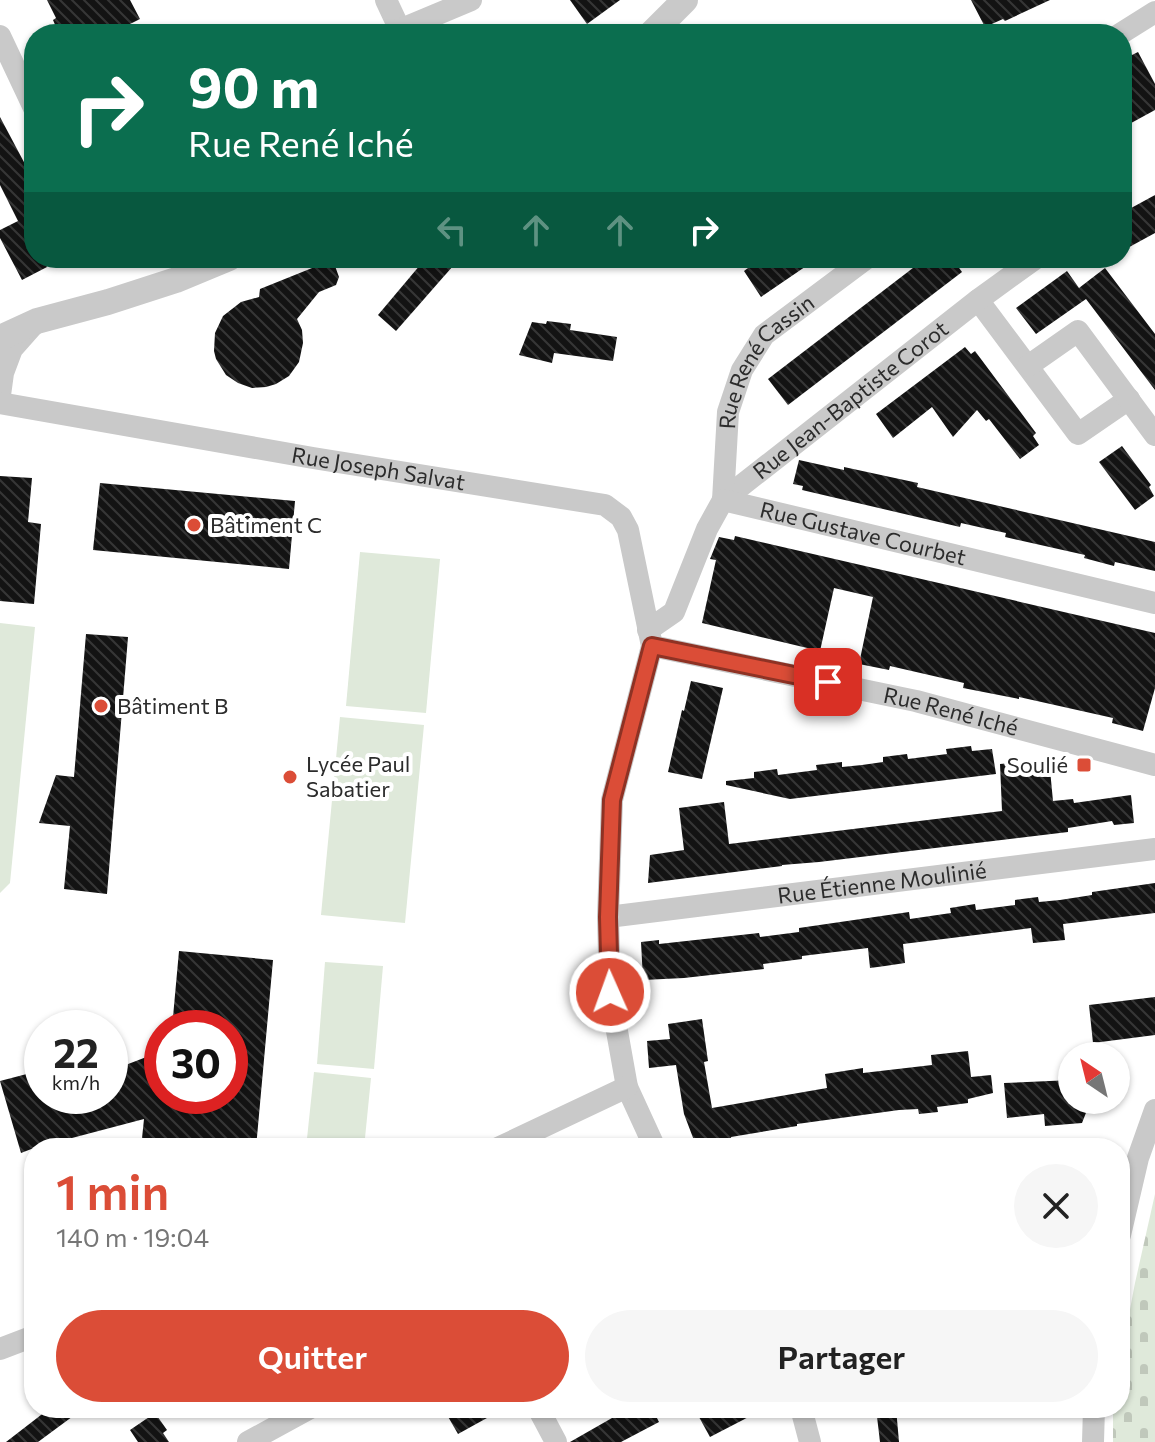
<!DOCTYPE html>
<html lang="fr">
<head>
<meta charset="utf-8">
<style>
  :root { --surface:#fff; --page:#f6f6f6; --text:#222; --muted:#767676; --accent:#db4d37 }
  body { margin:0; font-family:Commissioner,sans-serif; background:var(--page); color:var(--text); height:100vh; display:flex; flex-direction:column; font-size:30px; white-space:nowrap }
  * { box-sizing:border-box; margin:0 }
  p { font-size:26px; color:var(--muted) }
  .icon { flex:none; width:44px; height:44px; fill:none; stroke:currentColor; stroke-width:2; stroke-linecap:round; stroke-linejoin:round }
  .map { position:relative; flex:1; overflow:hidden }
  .sheet { position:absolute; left:24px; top:1138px; width:1106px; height:280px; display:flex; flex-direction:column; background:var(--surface); border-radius:32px; box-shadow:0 2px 6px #0004 }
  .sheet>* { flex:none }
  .hud { position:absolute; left:24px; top:24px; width:1108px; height:244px; border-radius:32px; box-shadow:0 2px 6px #0004; background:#0b6e4f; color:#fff; overflow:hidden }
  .needle { width:52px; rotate:325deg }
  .fabs { position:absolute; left:1058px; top:1042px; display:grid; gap:16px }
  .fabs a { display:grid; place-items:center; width:72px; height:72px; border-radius:50%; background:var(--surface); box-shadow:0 2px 6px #0004; font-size:40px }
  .speed { position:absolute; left:24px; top:1010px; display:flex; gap:16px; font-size:40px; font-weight:700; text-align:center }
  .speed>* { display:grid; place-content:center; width:104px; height:104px; border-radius:50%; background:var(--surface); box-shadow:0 2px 6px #0004; line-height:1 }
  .speed small { font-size:20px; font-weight:400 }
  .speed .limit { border:12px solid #d22; background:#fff; color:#111 }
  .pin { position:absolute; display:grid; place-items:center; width:68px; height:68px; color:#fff; margin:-34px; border-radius:16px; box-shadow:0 4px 12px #0006 }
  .me { position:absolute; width:88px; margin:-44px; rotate:358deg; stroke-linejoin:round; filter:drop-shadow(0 0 6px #0008) }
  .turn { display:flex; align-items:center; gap:28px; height:168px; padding:0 32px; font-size:36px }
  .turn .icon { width:104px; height:104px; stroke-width:2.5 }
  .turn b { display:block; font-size:56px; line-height:68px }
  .lanes { display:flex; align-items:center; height:76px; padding:0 32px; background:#0003; justify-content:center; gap:40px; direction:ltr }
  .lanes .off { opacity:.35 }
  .round { display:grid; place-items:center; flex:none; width:84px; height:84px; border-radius:42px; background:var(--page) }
  .overview { display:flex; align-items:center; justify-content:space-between; height:136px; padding:0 32px }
  h1 { font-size:48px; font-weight:600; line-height:60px; color:var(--accent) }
  .primary-button { display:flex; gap:16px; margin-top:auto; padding:16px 32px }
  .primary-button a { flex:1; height:92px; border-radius:48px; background:var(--accent); color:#fff; font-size:32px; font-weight:600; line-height:92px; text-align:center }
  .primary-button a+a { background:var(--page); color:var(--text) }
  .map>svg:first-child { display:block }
</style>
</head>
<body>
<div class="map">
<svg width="1155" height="1442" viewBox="0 0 1155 1442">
  <defs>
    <pattern id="cemetery-stones" width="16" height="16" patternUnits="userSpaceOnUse" patternTransform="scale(2)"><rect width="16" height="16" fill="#dfe9da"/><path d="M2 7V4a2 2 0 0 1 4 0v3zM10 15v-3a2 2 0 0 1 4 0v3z" fill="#c0c8bb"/></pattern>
    <pattern id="building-back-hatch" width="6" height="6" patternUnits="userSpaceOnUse" patternTransform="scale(2)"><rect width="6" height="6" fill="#131313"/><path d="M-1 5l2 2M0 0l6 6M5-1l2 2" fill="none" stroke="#363636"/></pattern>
  </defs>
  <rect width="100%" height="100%" fill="#fff"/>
  <path fill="url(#cemetery-stones)" d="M1155,1194V1442H1113V1408H1120V1362L1135,1283Z"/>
  <g fill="#dfe9da">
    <path d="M360,552L440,559L426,713L346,706Z"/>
    <path d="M0,623L35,627L10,883L0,893Z"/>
    <path d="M340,717L424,725L405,923L321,915Z"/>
    <path d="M325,962L383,966L374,1069L317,1064Z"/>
    <path d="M314,1072L371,1078L364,1148H306Z"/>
  </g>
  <g fill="url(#building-back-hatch)">
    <path d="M47,0H130L140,19L110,34H59L53,20L56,18Z"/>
    <path d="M570,0H620L587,24Z"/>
    <path d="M971,0H1050L1005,21L1003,19L985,27Z"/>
    <path d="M1138,52L1155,84V110L1122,128V60Z"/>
    <path d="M0,117L34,181V258H42L47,267L22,280L0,238V230L18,221L0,185Z"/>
    <path d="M1155,195V233L1122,251V213Z"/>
    <path d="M426,258H460L396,331L378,315Z"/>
    <path d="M741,258H818L761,297L744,271L748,268Z"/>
    <path d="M926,258H952L962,272L788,405L768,379Z"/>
    <path d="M327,262L335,266L339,277L336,285L319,292L297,319L302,330L303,343L299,362L289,376L276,384L266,387L252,388L238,383L226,375L216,359L214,351L215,333L223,316L241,302L259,297L260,289Z"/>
    <path d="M1105,268L1155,334V390L1086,299L1036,334L1016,308L1067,271L1079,288Z"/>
    <path d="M547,321L571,324L570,330L617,337L613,361L554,353L552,363L519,355L532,322L546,324Z"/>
    <path d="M965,347L971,354L975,351L1036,433L1033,436L1039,445L1020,459L989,419L986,421L977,410L953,437L932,407L893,438L876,414Z"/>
    <path d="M1122,446L1151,485L1149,487L1154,496L1135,510L1099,462Z"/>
    <path d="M799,460L844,470V467L918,483L917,487L1155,542V571L1115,562L1114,566L1084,558L1085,555L1005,537L1006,533L983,528L961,523L960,527L802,490L803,486L793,484Z"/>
    <path d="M0,476L32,478L28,522L41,524L34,604L0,601Z"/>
    <path d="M100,483L295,501L289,569L93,550Z"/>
    <path d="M735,536L1155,633V688L1143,731L1112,723L1113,718L1019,697V699L963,688L964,683L890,666L889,670L859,664L873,597L834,588L820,651L702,623L716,560L710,559L719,537L734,540Z"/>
    <path d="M86,634L128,637L107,894L64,889L70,826L39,823L56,775L74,777Z"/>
    <path d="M691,681L723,688L702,779L668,772L682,710L684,711Z"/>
    <path d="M971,746L972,751L992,749L996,774L790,799L726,785V781L754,778V772L777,769L778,775L817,770L816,765L842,762V767L862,765L883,762V757L907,754L908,759L947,754L946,749Z"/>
    <path d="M1049,759L1053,801L1073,799L1074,803L1131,795L1134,823L1114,825L1112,821L1068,828V832L819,862L782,865V866L648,883L650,855L684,850L679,808L724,802L729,844L1002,811L1000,764Z"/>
    <path d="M1155,883V913L1063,924L1065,940L1033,943L1031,928L903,944L905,963L885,966L870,968L868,948L802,956V959L763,964L764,969L684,978L643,980L641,942L659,940V944L759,933L760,937L799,932V928L909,912L910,919L951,913L950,908L975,904L976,910L1015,905V900L1038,897L1039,902L1060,900L1092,895V892Z"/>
    <path d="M179,951L273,960L256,1148H141L144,1119L34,1148L21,1153L0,1081L42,1070V1096H110V1071L162,1051V1096H230V1028H172Z"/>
    <path d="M1155,997V1035L1093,1043L1089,1005Z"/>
    <path d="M702,1019L708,1061L704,1062L712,1108L827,1088L825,1074L863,1068V1073L932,1065L931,1055L968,1051L971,1077L991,1075L993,1093L968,1099V1103L937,1107L938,1112L919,1114L918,1109L899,1110L797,1124V1126L731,1137L732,1144L711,1148L710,1140L695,1143L684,1114L676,1065L649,1068L647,1041L670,1039L668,1024Z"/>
    <path d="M1072,1080V1100H1091L1082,1123L1045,1126L1044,1114L1007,1118L1004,1083Z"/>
    <path d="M50,1408H84L38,1442H6Z"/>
    <path d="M443,1408H505L458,1434Z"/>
    <path d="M607,1408H652L659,1422L621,1442H570L612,1418Z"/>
    <path d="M694,1408H766L710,1437Z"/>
    <path d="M876,1408H896L899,1442H880Z"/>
    <path d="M155,1413L167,1430L163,1433L169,1442H138L130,1430Z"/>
  </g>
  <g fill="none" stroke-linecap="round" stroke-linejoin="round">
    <g stroke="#c9c9c9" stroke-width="22">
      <path d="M386,0L400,30"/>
      <path d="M390,34L471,0"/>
      <path d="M1120,34L1155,12"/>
      <path d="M0,36L34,108"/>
      <path d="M978,300L1078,434L1129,399"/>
      <path d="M1028,366L1078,331L1155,435"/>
      <path d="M0,395L3,373L12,349L35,323"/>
      <path id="s1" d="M0,403L313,458L605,505L621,517L628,530L652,646L612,800L608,917L610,992L627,1087L655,1148"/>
      <path id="s2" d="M723,500L978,300L1036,258"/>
      <path id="s3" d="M723,500L728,412L742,370L764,335L867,258"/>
      <path id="s4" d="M648,630L674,612L707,529L723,500L1155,603"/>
      <path id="s5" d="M652,646L916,701L1155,765"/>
      <path id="s6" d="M608,917L1155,849"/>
      <path d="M498,1148L627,1087"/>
      <path d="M1120,1235L1138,1158L1155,1110"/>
      <path d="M0,1349L34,1336"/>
      <path d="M538,1408L556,1442"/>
      <path d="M801,1408L810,1442"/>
      <path d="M248,1442L310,1408"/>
      <path d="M1093,1442L1094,1408"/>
    </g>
    <g stroke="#c9c9c9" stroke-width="26">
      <path d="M651,34L685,0"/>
      <path d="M0,338L37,321L108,302L176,280L229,258"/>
    </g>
  </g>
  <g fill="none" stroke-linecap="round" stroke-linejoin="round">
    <defs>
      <path id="route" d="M610,992L608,917L612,800L652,646L828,682"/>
    </defs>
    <use href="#route" stroke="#8e3224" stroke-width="20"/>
    <use href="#route" stroke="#db4d37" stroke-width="14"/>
  </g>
  <g fill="#db4d37" stroke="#fff" stroke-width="3">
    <circle cx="194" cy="525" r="8"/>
    <circle cx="101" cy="706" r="8"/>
    <rect x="1076" y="757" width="16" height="16" rx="4"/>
    <circle cx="290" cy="777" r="8"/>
  </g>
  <g text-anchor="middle" stroke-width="8" stroke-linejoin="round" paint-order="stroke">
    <g font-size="22" fill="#2c2c2c" stroke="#fff">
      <text dy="8" stroke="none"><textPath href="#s3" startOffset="152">Rue René Cassin</textPath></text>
      <text dy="8" stroke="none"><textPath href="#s2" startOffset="162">Rue Jean-Baptiste Corot</textPath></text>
      <text dy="8" stroke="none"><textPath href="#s1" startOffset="384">Rue Joseph Salvat</textPath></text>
      <text dy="8" stroke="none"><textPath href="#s4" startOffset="298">Rue Gustave Courbet</textPath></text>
      <text dy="8" stroke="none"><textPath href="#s5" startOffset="306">Rue René Iché</textPath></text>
      <text dy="8" stroke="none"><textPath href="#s6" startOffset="276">Rue Étienne Moulinié</textPath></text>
    </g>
    <g font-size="22" fill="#2c2c2c" stroke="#fff" text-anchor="start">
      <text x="210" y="533">Bâtiment C</text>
      <text x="117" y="714">Bâtiment B</text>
      <text x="306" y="772">Lycée Paul<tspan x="306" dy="25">Sabatier</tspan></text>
      <text x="1068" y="773" text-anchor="end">Soulié</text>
    </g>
  </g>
</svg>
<div class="fabs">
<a><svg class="needle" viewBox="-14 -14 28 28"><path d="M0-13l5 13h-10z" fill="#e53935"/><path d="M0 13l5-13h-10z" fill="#767676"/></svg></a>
</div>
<div class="speed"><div>22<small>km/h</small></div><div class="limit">30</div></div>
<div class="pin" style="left:828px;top:682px;background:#d93025"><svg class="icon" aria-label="arrive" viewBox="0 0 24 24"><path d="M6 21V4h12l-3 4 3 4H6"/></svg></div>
<svg class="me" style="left:610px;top:992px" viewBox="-20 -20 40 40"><circle r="17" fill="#db4d37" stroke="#fff" stroke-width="3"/><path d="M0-11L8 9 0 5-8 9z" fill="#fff"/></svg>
<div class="hud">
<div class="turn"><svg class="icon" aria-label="right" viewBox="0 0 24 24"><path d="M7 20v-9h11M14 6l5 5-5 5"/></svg><div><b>90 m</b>Rue René Iché</div></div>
<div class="lanes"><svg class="icon off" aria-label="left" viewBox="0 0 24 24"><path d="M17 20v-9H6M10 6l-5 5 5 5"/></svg><svg class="icon off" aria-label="ahead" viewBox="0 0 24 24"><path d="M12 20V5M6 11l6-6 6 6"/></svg><svg class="icon off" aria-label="ahead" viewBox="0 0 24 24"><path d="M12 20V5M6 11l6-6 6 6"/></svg><svg class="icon" aria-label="right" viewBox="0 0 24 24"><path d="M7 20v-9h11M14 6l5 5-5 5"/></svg></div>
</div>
<section class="sheet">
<div class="overview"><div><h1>1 min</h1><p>140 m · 19:04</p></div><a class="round"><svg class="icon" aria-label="close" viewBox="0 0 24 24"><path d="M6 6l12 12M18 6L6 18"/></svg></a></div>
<div class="primary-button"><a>Quitter</a><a>Partager</a></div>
</section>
</div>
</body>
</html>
